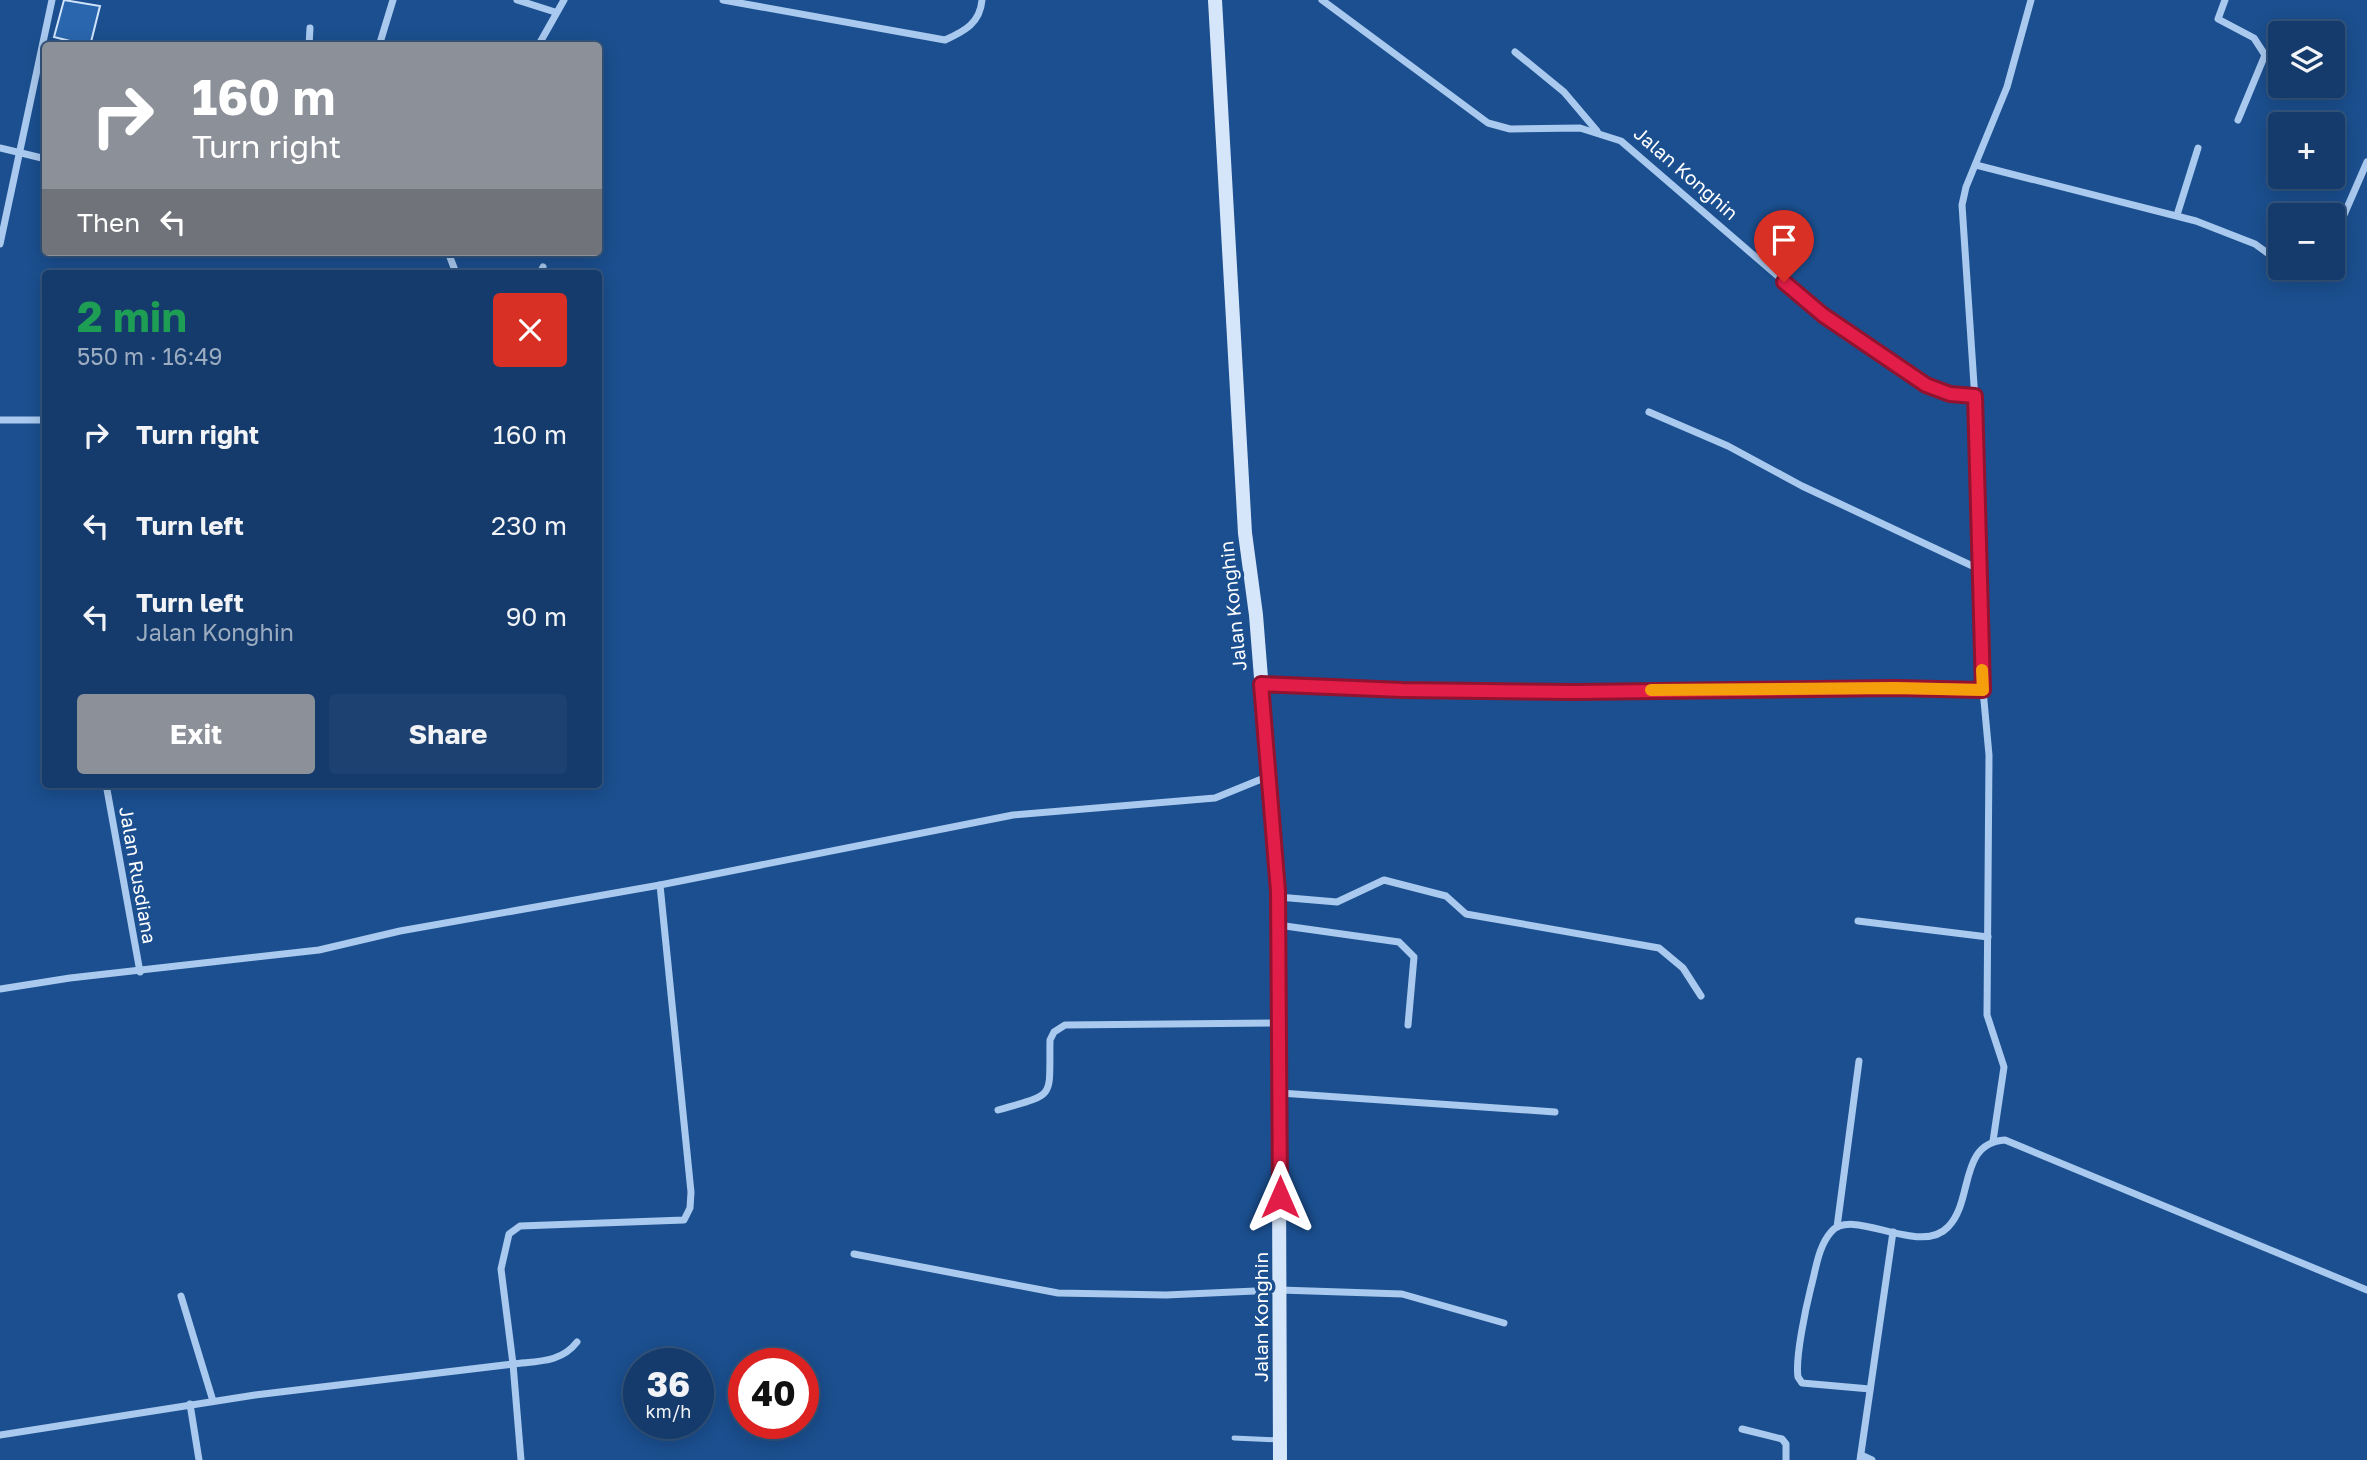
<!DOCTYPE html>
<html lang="en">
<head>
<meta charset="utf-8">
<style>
  :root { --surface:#143b6b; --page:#1d4271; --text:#f1f3f6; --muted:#9dadc1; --line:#33557e; --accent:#8c9099 }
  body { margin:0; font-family:"Golos Text",sans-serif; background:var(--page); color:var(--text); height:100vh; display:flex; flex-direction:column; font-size:26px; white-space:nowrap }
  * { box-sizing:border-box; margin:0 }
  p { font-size:23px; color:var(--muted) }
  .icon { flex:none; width:38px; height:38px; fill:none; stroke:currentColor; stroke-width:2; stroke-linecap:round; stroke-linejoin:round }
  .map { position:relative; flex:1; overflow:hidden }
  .details { position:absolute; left:42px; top:270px; width:560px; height:518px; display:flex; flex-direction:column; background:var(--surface); border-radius:7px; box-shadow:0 4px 18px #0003,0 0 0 2px var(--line) }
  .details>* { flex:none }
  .banner { position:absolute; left:42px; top:42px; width:560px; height:214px; border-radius:7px; box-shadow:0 4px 18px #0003,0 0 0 2px var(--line); background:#8c9099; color:#fff; overflow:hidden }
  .tools { position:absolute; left:2268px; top:21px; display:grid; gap:14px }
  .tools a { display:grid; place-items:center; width:77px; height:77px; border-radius:7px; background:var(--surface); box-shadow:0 4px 18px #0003,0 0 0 2px var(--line); font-size:35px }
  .speed { position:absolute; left:623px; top:1348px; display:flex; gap:14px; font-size:35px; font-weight:700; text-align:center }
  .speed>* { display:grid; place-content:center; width:91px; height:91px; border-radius:50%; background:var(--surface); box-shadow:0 4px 18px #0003,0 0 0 2px var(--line); line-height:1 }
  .speed small { font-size:18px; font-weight:400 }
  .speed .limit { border:10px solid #d22; background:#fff; color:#111 }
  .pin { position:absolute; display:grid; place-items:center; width:60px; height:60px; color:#fff; margin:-72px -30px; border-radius:50% 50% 50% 0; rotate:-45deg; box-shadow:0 0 7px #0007 }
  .pin .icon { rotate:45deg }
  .me { position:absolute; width:77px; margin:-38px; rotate:0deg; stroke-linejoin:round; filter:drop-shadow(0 0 5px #0008) }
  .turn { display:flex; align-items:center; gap:24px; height:147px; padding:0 35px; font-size:32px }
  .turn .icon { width:91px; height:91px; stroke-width:2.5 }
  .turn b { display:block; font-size:49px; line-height:60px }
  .then { display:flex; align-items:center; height:66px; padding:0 35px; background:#0003; gap:14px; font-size:26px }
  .round { display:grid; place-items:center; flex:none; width:74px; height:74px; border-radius:7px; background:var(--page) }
  .summary { display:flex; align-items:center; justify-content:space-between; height:119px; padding:0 35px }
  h1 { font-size:42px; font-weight:700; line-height:52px; color:#1e9e55 }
  .button { display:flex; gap:14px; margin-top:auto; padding:14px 35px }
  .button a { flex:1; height:80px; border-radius:7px; background:var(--accent); color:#fff; font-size:28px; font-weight:700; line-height:80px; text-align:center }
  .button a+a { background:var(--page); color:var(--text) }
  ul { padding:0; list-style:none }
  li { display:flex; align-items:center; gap:21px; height:91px; padding:0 35px }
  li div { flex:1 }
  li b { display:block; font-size:26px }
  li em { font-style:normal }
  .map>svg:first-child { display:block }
</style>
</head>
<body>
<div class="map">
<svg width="2367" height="1460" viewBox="0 0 2367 1460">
  <rect width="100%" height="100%" fill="#1b4f8f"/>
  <path fill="#2a66ad" stroke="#cfe3fa" stroke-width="2" d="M64,0L100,6L90,46L54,37Z"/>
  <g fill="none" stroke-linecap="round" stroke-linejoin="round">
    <path stroke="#a9c9ee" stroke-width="5" d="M1234,1438L1280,1440"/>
    <g stroke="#a9c9ee" stroke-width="7">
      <path d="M517,0L555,12"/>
      <path d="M723,0L945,40C965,31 980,23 982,0"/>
      <path d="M1322,0L1488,123L1510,129L1580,128L1621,141L1823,315L1926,385L1950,394L1975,396"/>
      <path d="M2225,0L2218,19L2254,38L2265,55L2238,120"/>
      <path d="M309,46L310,28"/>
      <path d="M379,46L393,0"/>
      <path d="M538,46L564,0"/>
      <path d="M1515,52L1564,92L1597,131"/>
      <path d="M2265,55L2280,63"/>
      <path d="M0,148L46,159"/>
      <path d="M1976,165L2196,221L2255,244L2280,262"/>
      <path d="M2177,215L2198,148"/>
      <path d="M2333,240L2367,162"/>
      <path d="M0,244L52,0"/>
      <path d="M448,252L456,273"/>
      <path d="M2288,268L2299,277L2311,278L2318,268"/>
      <path d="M540,273L543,267"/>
      <path d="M1649,412L1728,446L1802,486L1981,570"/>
      <path d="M0,420H46"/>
      <path d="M1261,684C1366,688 1470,691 1574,692C1710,693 1846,686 1983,690"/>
      <path d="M106,784L140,972"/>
      <path d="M1278,897L1337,902L1384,880L1446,896L1466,914L1659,948L1683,968L1701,996"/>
      <path d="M1858,921L1988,937"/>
      <path d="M1278,925L1399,942L1414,957L1408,1025"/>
      <path d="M0,989L70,978L319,950L400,931L660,885L1013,815L1215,798L1269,776"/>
      <path d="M1280,1093L1555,1112"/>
      <path d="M998,1110C1057,1093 1049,1100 1050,1040L1054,1032L1065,1025L1277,1023"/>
      <path d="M1993,1141L2004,1067L1987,1015L1989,755L1983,690L1980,475L1962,205L1966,187L2007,87L2031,0"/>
      <path d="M1837,1227L1859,1061"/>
      <path d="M854,1254L1058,1293L1166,1295L1280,1290L1402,1294L1504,1323"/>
      <path d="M181,1296L213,1401"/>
      <path d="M1870,1389L1802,1383L1798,1377C1795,1358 1806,1307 1811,1287C1816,1269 1818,1247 1831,1232C1852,1206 1920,1257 1948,1227C1974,1201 1958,1143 2005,1140L2367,1290"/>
      <path d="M190,1404L199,1460"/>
      <path d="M1742,1429L1782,1439L1786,1444V1460"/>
      <path d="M0,1435L255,1395L513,1364L501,1269L509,1234L520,1226L684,1220L690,1208L691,1192L660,885"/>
      <path d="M1861,1455L1872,1460"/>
      <path d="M521,1460L513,1364C537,1361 561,1363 577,1342"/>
      <path d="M1860,1460L1893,1232"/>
    </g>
    <path stroke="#d6e6fa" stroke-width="14" d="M1215,0L1245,533L1256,615L1278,891L1280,1460"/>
  </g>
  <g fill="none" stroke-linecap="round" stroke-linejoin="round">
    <defs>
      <path id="route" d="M1280,1197L1278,891L1261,684L1402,690L1575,692L1895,688L1983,690L1975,396L1950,394L1926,385L1823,315L1784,282"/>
    </defs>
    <use href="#route" stroke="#92132f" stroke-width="18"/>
    <use href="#route" stroke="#e11d48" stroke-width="12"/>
    <path stroke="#f59e0b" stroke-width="12" d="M1651,690L1895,688L1983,690L1982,670"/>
  </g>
  <g text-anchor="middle" stroke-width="7" stroke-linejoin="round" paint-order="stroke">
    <g font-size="19" fill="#fff" stroke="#1b4f8f">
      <text transform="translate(1686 173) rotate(41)" y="7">Jalan Konghin</text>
      <text transform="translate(1233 606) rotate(-96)" y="7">Jalan Konghin</text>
      <text transform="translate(138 875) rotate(80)" y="7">Jalan Rusdiana</text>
      <text transform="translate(1261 1317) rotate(-90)" y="7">Jalan Konghin</text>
    </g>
  </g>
</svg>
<div class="tools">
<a><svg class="icon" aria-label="layers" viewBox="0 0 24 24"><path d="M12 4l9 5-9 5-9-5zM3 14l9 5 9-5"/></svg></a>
<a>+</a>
<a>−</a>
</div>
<div class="speed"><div>36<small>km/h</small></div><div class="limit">40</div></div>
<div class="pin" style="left:1784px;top:282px;background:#d93025"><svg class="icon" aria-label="arrive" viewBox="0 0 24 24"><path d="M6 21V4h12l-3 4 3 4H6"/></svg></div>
<svg class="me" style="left:1280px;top:1197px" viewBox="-20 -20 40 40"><path d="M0-17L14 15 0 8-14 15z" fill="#e11d48" stroke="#fff" stroke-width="4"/></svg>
<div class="banner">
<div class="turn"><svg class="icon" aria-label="right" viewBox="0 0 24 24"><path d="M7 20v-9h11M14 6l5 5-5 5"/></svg><div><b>160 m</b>Turn right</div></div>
<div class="then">Then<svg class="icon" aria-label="left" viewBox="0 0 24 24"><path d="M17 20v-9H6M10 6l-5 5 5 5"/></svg></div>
</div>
<section class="details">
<div class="summary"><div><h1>2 min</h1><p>550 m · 16:49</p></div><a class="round" style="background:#d93025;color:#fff"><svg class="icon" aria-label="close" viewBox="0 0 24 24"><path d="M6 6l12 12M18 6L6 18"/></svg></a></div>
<ul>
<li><svg class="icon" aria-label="right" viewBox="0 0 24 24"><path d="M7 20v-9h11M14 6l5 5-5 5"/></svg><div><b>Turn right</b></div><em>160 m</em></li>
<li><svg class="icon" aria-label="left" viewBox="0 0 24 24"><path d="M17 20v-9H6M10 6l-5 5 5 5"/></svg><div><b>Turn left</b></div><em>230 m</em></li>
<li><svg class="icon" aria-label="left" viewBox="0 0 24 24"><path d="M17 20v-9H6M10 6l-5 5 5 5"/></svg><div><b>Turn left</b><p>Jalan Konghin</p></div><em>90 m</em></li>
</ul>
<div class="button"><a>Exit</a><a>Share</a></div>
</section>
</div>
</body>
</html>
